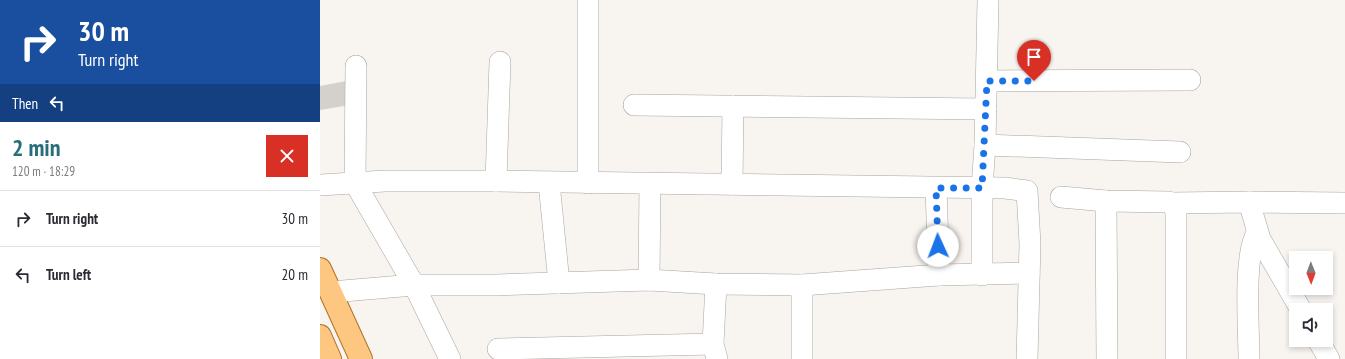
<!DOCTYPE html>
<html lang="en">
<head>
<meta charset="utf-8">
<style>
  :root { --surface:#fff; --page:#f7f7f7; --text:#2b2b33; --muted:#7c7c81; --line:#e1e1e2; --accent:#296d7d }
  body { margin:0; font-family:"PT Sans Narrow",sans-serif; background:var(--page); color:var(--text); height:100vh; display:flex; flex-direction:column; font-size:15px; white-space:nowrap }
  * { box-sizing:border-box; margin:0 }
  p { font-size:13px; color:var(--muted) }
  .icon { flex:none; width:22px; height:22px; fill:none; stroke:currentColor; stroke-width:2; stroke-linecap:round; stroke-linejoin:round }
  .map { position:relative; flex:1; overflow:hidden }
  .drawer { display:flex; flex-direction:column; background:var(--surface); width:320px }
  .drawer>* { flex:none }
  .top-card { background:#1a4fa0; color:#fff; overflow:hidden }
  .needle { width:26px; rotate:179deg }
  .fabs { position:absolute; left:969px; top:251px; display:grid; gap:8px }
  .fabs a { display:grid; place-items:center; width:44px; height:44px; border-radius:0px; background:var(--surface); box-shadow:0 2px 6px #0003; font-size:20px }
  .pin { position:absolute; display:grid; place-items:center; width:34px; height:34px; color:#fff; margin:-41px -17px; border-radius:50% 50% 50% 0; rotate:-45deg; box-shadow:0 0 4px #0007 }
  .pin .icon { rotate:45deg }
  .me { position:absolute; width:44px; margin:-22px; rotate:358deg; stroke-linejoin:round; filter:drop-shadow(0 0 3px #0008) }
  .turn { display:flex; align-items:center; gap:14px; height:84px; padding:0 12px; font-size:18px }
  .turn .icon { width:52px; height:52px; stroke-width:2.5 }
  .turn b { display:block; font-size:28px; line-height:34px }
  .then { display:flex; align-items:center; height:38px; padding:0 12px; background:#0003; gap:8px; font-size:15px }
  .round { display:grid; place-items:center; flex:none; width:42px; height:42px; border-radius:0px; background:var(--page) }
  .head { display:flex; align-items:center; justify-content:space-between; height:68px; padding:0 12px }
  h1 { font-size:24px; font-weight:800; line-height:30px; color:var(--accent) }
  ul { padding:0; list-style:none }
  li { display:flex; align-items:center; gap:12px; height:56px; padding:0 12px; border-top:1px solid var(--line) }
  li div { flex:1 }
  li b { display:block; font-size:15px }
  li em { font-style:normal }
  main { display:flex; flex:1; min-height:0 }
  .map>svg:first-child { display:block }
</style>
</head>
<body>
<main>
<section class="drawer">
<div class="top-card">
<div class="turn"><svg class="icon" aria-label="right" viewBox="0 0 24 24"><path d="M7 20v-9h11M14 6l5 5-5 5"/></svg><div><b>30 m</b>Turn right</div></div>
<div class="then">Then<svg class="icon" aria-label="left" viewBox="0 0 24 24"><path d="M17 20v-9H6M10 6l-5 5 5 5"/></svg></div>
</div>
<div class="head"><div><h1>2 min</h1><p>120 m · 18:29</p></div><a class="round" style="background:#d93025;color:#fff"><svg class="icon" aria-label="close" viewBox="0 0 24 24"><path d="M6 6l12 12M18 6L6 18"/></svg></a></div>
<ul>
<li><svg class="icon" aria-label="right" viewBox="0 0 24 24"><path d="M7 20v-9h11M14 6l5 5-5 5"/></svg><div><b>Turn right</b></div><em>30 m</em></li>
<li><svg class="icon" aria-label="left" viewBox="0 0 24 24"><path d="M17 20v-9H6M10 6l-5 5 5 5"/></svg><div><b>Turn left</b></div><em>20 m</em></li>
</ul>
</section>
<div class="map">
<svg width="1025" height="359" viewBox="0 0 1025 359">
  <rect width="100%" height="100%" fill="#f8f4f0"/>
  <path fill="#d4d0cc" d="M26,81L30,105L0,110V86Z"/>
  <g fill="none" stroke-linecap="round" stroke-linejoin="round">
    <defs>
      <g id="minor">
        <path d="M268,0V183"/>
        <path d="M36,66L35,183L94,285L130,359"/>
        <path d="M667,81L870,80"/>
        <path d="M314,105L666,109"/>
        <path d="M665,145L860,152"/>
        <path d="M176,181L180,62"/>
        <path d="M229,183L239,283"/>
        <path d="M412,184L413,106"/>
        <path d="M0,185L65,181H176L685,188L707,191L710,244L707,359"/>
        <path d="M616,188L619,275"/>
        <path d="M741,197L786,201L849,202L854,206L856,213V359"/>
        <path d="M786,201L787,359"/>
        <path d="M929,202L940,239L981,310"/>
        <path d="M852,203L929,202L1025,203"/>
        <path d="M662,275V188L665,145L668,0"/>
        <path d="M329,280L330,184"/>
        <path d="M396,284L393,344L397,359"/>
        <path d="M482,285V359"/>
        <path d="M11,292L94,285H176L329,280L396,284L482,285L619,275L709,273"/>
        <path d="M998,340L1009,359"/>
        <path d="M178,349L393,344"/>
        <path d="M929,359C929,330 923,256 937,233"/>
      </g>
      <g id="major">
        <path d="M0,269L41,359"/>
        <path d="M0,336L10,359"/>
      </g>
    </defs>
    <use href="#minor" stroke="#a9a5a2" stroke-width="22"/>
    <use href="#major" stroke="#ad7226" stroke-width="24"/>
    <use href="#minor" stroke="#fff" stroke-width="21"/>
    <use href="#major" stroke="#fdc681" stroke-width="22"/>
  </g>
  <g fill="none" stroke-linecap="round" stroke-linejoin="round">
    <path stroke="#1a73e8" stroke-width="7" stroke-dasharray="0 12.6" d="M618,246L616,188H662L667,81H714"/>
  </g>
</svg>
<div class="fabs">
<a><svg class="needle" viewBox="-14 -14 28 28"><path d="M0-13l5 13h-10z" fill="#e53935"/><path d="M0 13l5-13h-10z" fill="#7c7c81"/></svg></a>
<a><svg class="icon" aria-label="sound" viewBox="0 0 24 24"><path d="M4 9h4l5-4v14l-5-4H4zM17 9q2 3 0 6"/></svg></a>
</div>
<div class="pin" style="left:714px;top:81px;background:#d93025"><svg class="icon" aria-label="arrive" viewBox="0 0 24 24"><path d="M6 21V4h12l-3 4 3 4H6"/></svg></div>
<svg class="me" style="left:618px;top:246px" viewBox="-20 -20 40 40"><circle r="19" fill="#fff"/><path d="M0-13L10 11 0 6-10 11z" fill="#1a73e8"/></svg>
</div>
</main>
</body>
</html>
